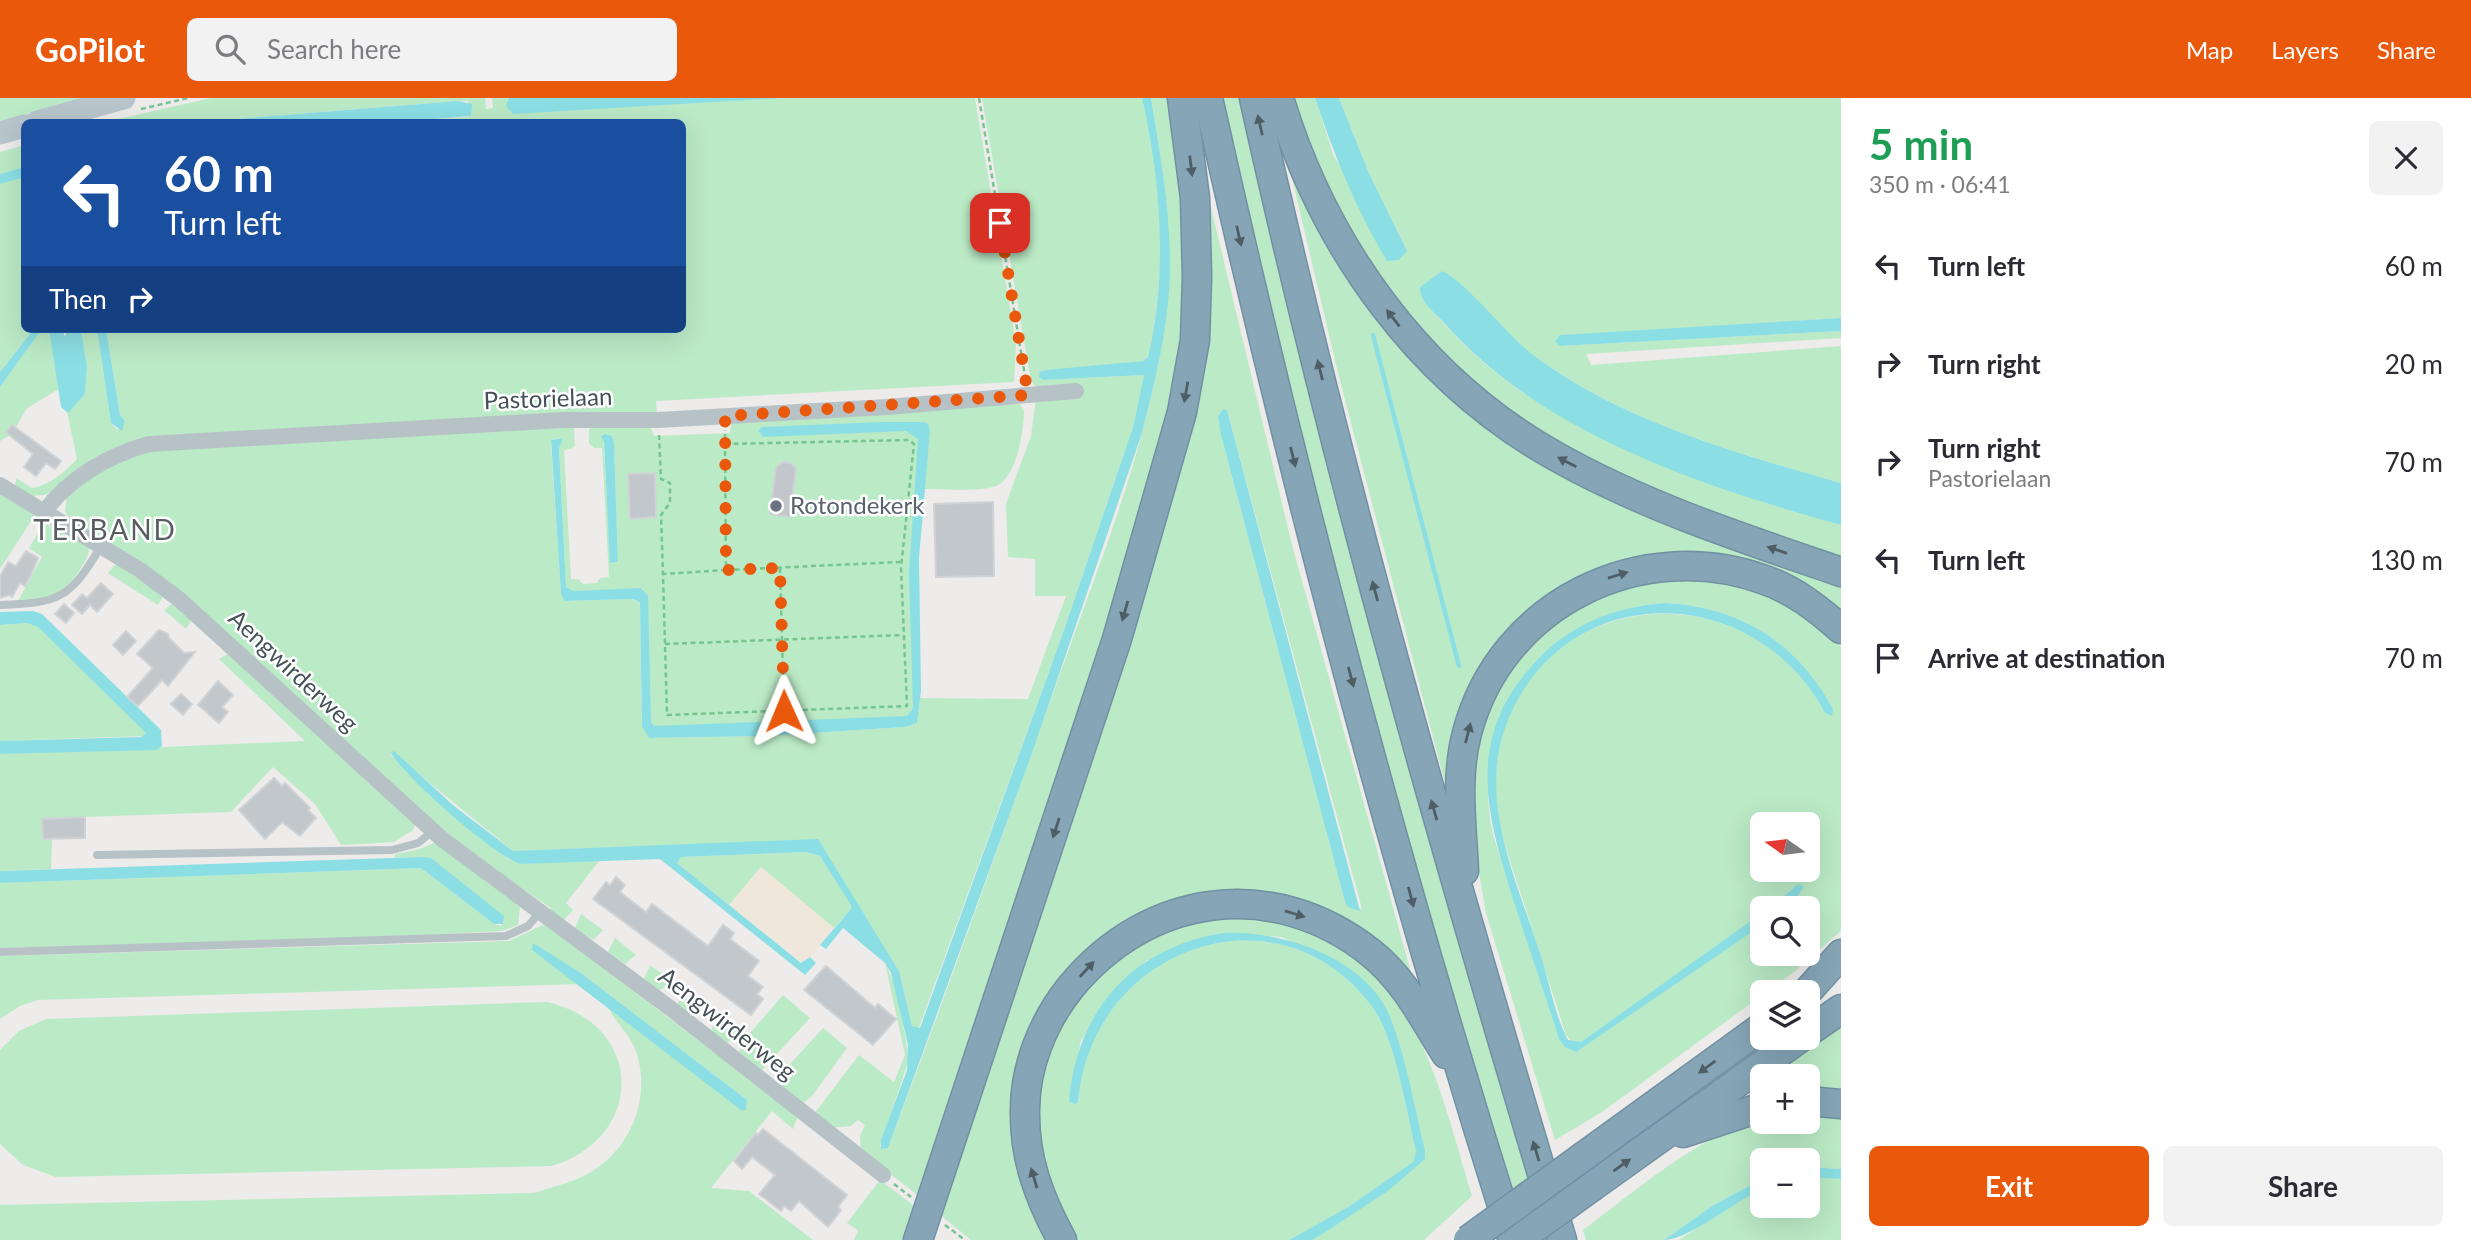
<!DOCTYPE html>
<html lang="en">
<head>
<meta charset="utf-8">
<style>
  :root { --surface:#fff; --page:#f2f2f3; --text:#2b2b33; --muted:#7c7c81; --accent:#ea580c }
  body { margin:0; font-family:Lato,sans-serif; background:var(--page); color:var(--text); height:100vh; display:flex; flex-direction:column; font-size:26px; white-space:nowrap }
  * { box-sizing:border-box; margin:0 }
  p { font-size:23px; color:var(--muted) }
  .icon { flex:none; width:38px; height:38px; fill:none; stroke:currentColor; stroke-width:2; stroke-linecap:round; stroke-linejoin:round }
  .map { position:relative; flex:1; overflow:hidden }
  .details { display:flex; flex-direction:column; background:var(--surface); width:630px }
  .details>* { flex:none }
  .hud { position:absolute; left:21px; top:21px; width:665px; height:214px; border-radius:10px; box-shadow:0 7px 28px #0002; background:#1a4fa0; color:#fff; overflow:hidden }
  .needle { width:46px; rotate:284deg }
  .tools { position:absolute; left:1750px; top:714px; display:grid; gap:14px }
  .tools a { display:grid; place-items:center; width:70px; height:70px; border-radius:10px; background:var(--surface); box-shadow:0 7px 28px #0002; font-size:35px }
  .pin { position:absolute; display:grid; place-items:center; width:60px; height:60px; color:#fff; margin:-30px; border-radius:14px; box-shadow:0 4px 10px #0006 }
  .me { position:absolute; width:77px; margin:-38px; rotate:359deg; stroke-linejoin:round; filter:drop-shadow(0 0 5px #0008) }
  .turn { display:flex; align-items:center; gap:24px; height:147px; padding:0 28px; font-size:32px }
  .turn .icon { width:91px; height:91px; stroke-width:2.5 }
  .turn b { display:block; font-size:49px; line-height:60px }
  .then { display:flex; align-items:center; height:66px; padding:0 28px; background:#0003; gap:14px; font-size:26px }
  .round { display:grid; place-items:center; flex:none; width:74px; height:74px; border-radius:10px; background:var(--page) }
  .overview { display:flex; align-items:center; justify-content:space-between; height:119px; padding:0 28px }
  h1 { font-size:42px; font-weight:700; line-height:52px; color:#1e9e55 }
  .primary-button { display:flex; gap:14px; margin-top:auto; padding:14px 28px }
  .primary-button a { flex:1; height:80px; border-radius:10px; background:var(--accent); color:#fff; font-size:28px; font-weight:700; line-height:80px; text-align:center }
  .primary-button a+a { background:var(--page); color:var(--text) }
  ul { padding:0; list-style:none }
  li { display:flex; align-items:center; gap:21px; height:98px; padding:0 28px }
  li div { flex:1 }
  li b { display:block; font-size:26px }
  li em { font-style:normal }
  header { display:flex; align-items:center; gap:42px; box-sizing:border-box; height:98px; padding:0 35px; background:var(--accent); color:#fff }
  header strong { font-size:33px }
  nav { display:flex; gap:38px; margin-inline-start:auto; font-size:24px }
  .search { width:490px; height:63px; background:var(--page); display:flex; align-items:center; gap:18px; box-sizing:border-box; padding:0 24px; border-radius:10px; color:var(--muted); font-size:26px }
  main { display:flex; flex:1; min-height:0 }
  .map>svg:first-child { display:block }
</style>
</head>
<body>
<header>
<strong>GoPilot</strong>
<div class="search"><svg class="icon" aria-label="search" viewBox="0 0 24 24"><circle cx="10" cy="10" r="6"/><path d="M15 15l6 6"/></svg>Search here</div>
<nav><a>Map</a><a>Layers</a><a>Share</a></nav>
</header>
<main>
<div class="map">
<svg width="1841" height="1142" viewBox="0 0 1841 1142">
  <rect width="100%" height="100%" fill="#eeebeb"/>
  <g fill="#bbeac6" fill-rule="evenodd">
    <path d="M0,0H98L0,28Z"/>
    <path d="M211,0H485L486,11L493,10L492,0H975L1016,246L1014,284L656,303L657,316L156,340L45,397L32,398L15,390L16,380L32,390C50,387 65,374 77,361L67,314L85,296L87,269L81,231H97L111,325L117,332L125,323L120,317L106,231H682V24H398L468,19V3H458L199,24H105Z"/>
    <path d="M982,0H1142C1162,83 1168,176 1148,259L1143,263L1040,274L1043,282L1144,277L1133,329L1063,535L918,932L912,928L899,873L818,742L513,753L392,654L391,657L448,713L508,761L521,766L600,762L566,805L573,812L563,823L550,814L551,810L461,749L189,501L142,465L75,426L65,414L67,395C91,369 125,357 159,349L564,326L574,330L575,348L571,351L564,352L571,481H578L583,486L597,485L600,480L609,479L602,350H594L589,345V332L593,327L615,325L650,328L654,338L730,335L731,326L738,322L889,315L1016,302L1024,312C1024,332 1017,379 996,388C980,394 943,391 924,391L930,333L928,327L923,324L762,329L758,332L922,328L920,393L912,453L917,615L912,623L904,624L776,635L653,638L649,635L643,491L574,493L566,489L559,349L562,340L551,342V348L561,496L566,503L633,501L640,506L642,629L649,640L766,638L905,629L917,625L920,600L1028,601L1066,498H1035V461L1008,459L1006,406L1031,338L1036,300L1081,297V289L1038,291L1031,283ZM603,336L612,338L614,345L618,464L611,465Z"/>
    <path d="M1151,0H1172L1186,79L1184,264L1105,557L921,1100L861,1053L860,1038L865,1027L858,1022L851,1028L831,1030L814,1016L859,957L894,984L905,957L885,865L897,892L909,961L880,1048L888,1050C948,892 1004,732 1061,573C1103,455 1154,334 1166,208C1173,139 1163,68 1151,0Z"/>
    <path d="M1217,0H1243L1550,1142H1523L1378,645Z"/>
    <path d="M1293,0H1315L1334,59L1407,153L1368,73L1339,0H1841V220L1557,239L1560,248L1841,233V240L1586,256L1591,267L1841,248V385C1736,355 1620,323 1532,256C1500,232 1471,201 1442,173L1420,189C1421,206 1438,219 1449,231C1543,335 1710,390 1841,427V462L1680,403L1582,362L1480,293L1415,230L1365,166L1331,99Z"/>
    <path d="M24,47V69L0,76V54Z"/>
    <path d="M1287,59L1330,144L1491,326L1841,479V522L1731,466L1538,508L1452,681L1445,685L1338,275Z"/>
    <path d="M1202,72L1292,447L1414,885L1320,817L1141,823L1026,960L1055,1142H971L937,1114L1189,324ZM1223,311L1227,312L1362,811L1348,809L1345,804L1221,337Z"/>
    <path d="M21,79L24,83V231H34L0,274V86Z"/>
    <path d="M42,231H49L59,291L27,310L12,336L0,343V289Z"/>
    <path d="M0,396L35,417L0,471Z"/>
    <path d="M44,425L89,449C89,458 85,463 81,470C65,496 47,502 18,503L42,459L29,450Z"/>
    <path d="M116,466L164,497L158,507L108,475Z"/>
    <path d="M1675,478C1744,487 1792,494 1841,549V833L1794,874L1602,1014L1555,1042L1486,815L1470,722L1467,679L1491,595L1536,535L1605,491ZM1664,505C1739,508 1798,545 1833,611L1825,615C1740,458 1513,495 1496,671C1492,718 1510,762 1524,805C1538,849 1552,893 1566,937L1573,944H1581L1744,829L1762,815V810L1772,809L1793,790L1802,793L1784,810H1808V856H1762V827L1571,952L1559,941L1493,737C1467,616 1541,515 1664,505ZM1762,726H1808V772H1762Z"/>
    <path d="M173,505L192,521L186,531L164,512Z"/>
    <path d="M27,525L38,529L145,633V638L0,643V527Z"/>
    <path d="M230,555L415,726L413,732L394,744L341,747L315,706L273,669L231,714L53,720L51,771L0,773V656L305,643L219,561Z"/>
    <path d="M436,744L520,807L518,827L502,833L326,842L0,850V785L421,770L494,826L501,828L504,824L423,759L395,760V756L420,751Z"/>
    <path d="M806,754L820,758L851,806V811L834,830L761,769L729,807L677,765L680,759Z"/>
    <path d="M581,816L603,832L593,842L575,830Z"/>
    <path d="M1230,818C1244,819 1260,819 1273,821C1414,852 1436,980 1472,1098L1424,1142H1312L1388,1093L1425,1052L1391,920L1352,874L1282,839L1223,835L1146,863L1081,942L1069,1003H1078C1091,849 1280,782 1373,910C1396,942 1406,1013 1416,1053L1413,1064L1348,1109L1289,1142H1076L1065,1126L1037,1048L1038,985L1058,926L1112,861L1168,830Z"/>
    <path d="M545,826L798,1018L793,1031L772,1013L711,1090L749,1093L813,1142H0V1107L534,1095C554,1088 576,1084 594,1072C633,1047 651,997 636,953C630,936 612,921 608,908L741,1011L746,1012L747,1002L581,875L532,852L581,886L38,902L20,908L0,921V858L509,843Z"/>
    <path d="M615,840L636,857L625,866L608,854Z"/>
    <path d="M650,867L672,883L659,893L644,881Z"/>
    <path d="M685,892L705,908L694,920L677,907Z"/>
    <path d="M783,897L810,920L762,972L739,954L745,941Z"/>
    <path d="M547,904C644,926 647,1038 552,1068L56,1079L23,1067L0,1046V952L19,933L46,921Z"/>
    <path d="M718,917L740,934L727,945L711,933Z"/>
    <path d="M1841,927V998L1808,995V978H1771Z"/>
    <path d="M823,930L847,950L812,998L802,1006L777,986L781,976Z"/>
    <path d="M1808,1015L1841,1017V1071L1808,1069V1062H1762V1081L1712,1108L1664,1142H1586L1583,1132C1638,1091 1695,1040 1762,1020V1024H1808Z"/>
    <path d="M1824,1078L1841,1081V1142H1679L1732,1107L1762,1091V1108H1808V1079Z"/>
    <path d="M880,1082L917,1110L906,1142H854L858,1132L847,1125Z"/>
  </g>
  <path fill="#efe6dc" d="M761,769L834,830L804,866L729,807Z"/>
  <g fill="#8bdfe4">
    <path d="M509,0H781L513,16L506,8Z"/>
    <path d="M1142,0H1151C1160,55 1170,110 1170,166C1170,223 1156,280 1142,335L1031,658L888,1050L881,1051V1042L907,972L908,947L891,875L885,865L843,830L826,851L820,847L851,811V807L820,758L806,754L681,759L677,765L801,865L810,859L816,865L805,877L660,761L521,766C496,760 404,678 391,655L394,653L454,708L513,753L818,741L899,873L912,928L920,930L1063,535L1133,329L1144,277L1043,282L1039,279L1040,274L1046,272L1143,263L1148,259C1168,176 1161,83 1142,0Z"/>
    <path d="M1315,0H1339L1368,73L1407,153L1399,162L1387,163C1356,111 1334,57 1315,0Z"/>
    <path d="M458,3L472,6L471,18L398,24H199Z"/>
    <path d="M24,69V83L21,80L0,86V76Z"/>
    <path d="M1442,173C1464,182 1507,237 1532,256C1620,323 1736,355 1841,385V427C1704,389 1543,336 1446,227C1436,216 1419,204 1420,189Z"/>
    <path d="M1841,220V233L1560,248L1555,243L1560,237Z"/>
    <path d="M34,231H42L0,289V274Z"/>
    <path d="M49,231H62L65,239L67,231H81L87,269L85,296L68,315L61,309Z"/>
    <path d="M97,231H106L120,317L125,323L122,333L111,325Z"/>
    <path d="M1223,311L1227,312L1360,813L1348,809L1345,804L1221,337L1218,318Z"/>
    <path d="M881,324H923L928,326L930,333L919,460L921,593L917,625L905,629L766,638L649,640L642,629L640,505L633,501L565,503L561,496L551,342L563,340L559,350L566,489L574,493L641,490L648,498L651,624L654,628L907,618L913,610L909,475L918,341L906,333L763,339L758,332L762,329Z"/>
    <path d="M605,336L612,338L614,345L618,464L610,465L604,344L601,338Z"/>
    <path d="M1664,505C1739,508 1798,545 1833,611L1832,618L1825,615C1752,479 1559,480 1505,630C1478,706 1519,788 1542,861C1550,887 1555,918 1568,942L1581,944L1762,815V827L1576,954L1565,949L1559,941C1545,897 1530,854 1516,810C1487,719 1462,641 1537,562C1571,526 1615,509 1664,505Z"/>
    <path d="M33,513L42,516L161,632L162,648L156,652L0,656V643L141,639L146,635L38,529L27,525L0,527V514Z"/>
    <path d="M423,759L431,760L504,818L503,826H494L421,770L0,785V773Z"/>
    <path d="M1798,786L1804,789C1795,803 1786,810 1770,810Z"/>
    <path d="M1223,835C1282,832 1368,860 1391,921C1407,963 1414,1009 1425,1052V1061L1388,1093L1324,1135L1312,1142H1289L1348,1109L1413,1064L1416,1053C1406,1013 1396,942 1373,910C1280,782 1091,849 1078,1004L1075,1006L1069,1003C1077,912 1132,850 1223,835Z"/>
    <path d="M533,845L581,875L747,1002L746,1012H741L532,852Z"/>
    <path d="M1808,1069L1841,1071V1081L1808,1079Z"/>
    <path d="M1762,1081V1091C1735,1103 1689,1142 1664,1142L1712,1108Z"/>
  </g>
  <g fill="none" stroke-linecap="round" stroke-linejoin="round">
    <path stroke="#8bdfe4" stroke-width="4.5" d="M1373,237L1459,568"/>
  </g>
  <g fill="#c2c7cb" stroke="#cfd3d6" stroke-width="2">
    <path d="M12,327L61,363L55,371L46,365L36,378L24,369L33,356L6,334Z"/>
    <path d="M783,364L791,365L796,371L790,419L770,416L776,369Z"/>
    <path d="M655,375L656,419L630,421L628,376Z"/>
    <path d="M993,404L994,478L936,479L934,406Z"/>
    <path d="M26,453L38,460L31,477L25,488L20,485L12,499L9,497L0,500V478L8,464L16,468Z"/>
    <path d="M101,485L113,496L97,514L90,507L82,516L72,507L82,496L87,500Z"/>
    <path d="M64,506L74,515L66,525L55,516Z"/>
    <path d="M159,532L168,536L169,540L184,555L195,554L168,588L162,582L138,608L127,599L153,570L137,556Z"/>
    <path d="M126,533L136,543L123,557L113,547Z"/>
    <path d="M218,583L233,597L222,609L228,614L219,625L198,607Z"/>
    <path d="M181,596L192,606L183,617L171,606Z"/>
    <path d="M274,680L282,688L285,685L310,710L308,712L316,720L300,738L282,724L265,741L239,712Z"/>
    <path d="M85,719V740L43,741L42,721Z"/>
    <path d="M616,779L625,787L620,794L634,805L646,814L652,806L708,848L723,827L734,835L730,841L759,863L748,878L763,889L757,896L763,901L751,917L593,801L606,784L610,787Z"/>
    <path d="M826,868L875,910L878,906L896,921L873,947L804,892Z"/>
    <path d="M763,1031L847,1097L838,1109L841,1112L828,1129L799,1103L791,1113L784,1108L781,1113L759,1096L775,1077L752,1059L742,1071L734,1063L756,1035L758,1037Z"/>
  </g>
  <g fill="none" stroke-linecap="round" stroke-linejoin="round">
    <defs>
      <g id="highway">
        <path d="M1208,0C1293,382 1393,763 1511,1136"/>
        <path d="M1254,0C1339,385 1448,764 1562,1142"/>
        <path d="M1279,0C1324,149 1420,283 1557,359C1646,409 1745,441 1841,474"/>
        <path d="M1464,773C1462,727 1455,680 1467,635C1501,505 1641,437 1765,482C1794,492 1818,511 1841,531"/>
        <path d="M1807,894L1841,856"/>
        <path d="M1808,934L1841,911"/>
        <path d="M1808,1003L1841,1006"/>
        <path d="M1683,1035L1762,1009"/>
        <path d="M1584,1058L1762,929"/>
        <path d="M1593,1088L1800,940"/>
        <path d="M918,1142L1117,541L1182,314L1195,242L1197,179L1195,100L1182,0"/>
        <path d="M1062,1142C1039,1100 1024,1060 1025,1012C1025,968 1043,924 1070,890C1147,795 1273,777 1371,855C1404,881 1424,921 1446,956"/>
      </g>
    </defs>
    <use href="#highway" stroke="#7191a3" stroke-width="31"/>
    <g stroke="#76c591" stroke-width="2.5" stroke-dasharray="5 3.5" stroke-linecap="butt">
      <path d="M979,0L1026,284"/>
      <path d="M141,11L188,0"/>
      <path d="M659,337L661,381L670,385V405L661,417L663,476"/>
      <path d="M725,346L909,342L914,346L901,470L907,608L667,617L663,476L726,472L725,346V332"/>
      <path d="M780,470L784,613"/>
      <path d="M726,472L900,464"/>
      <path d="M665,546L903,537"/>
      <path d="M894,1086L911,1099"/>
      <path d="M945,1127L965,1142"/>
    </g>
    <g stroke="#b7c2c7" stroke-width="8">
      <path d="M0,507C59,505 70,501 101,448"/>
      <path d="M97,757L392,752L418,745L433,733"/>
      <path d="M0,854L506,838L528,828L540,814"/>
    </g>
    <g stroke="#b7c2c7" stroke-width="16">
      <path d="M0,387L140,472L180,502L442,741L670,910L883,1077"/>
      <path d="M44,414C69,380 109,357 149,346L563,322H658L887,309L1076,293"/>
    </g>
    <g stroke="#b8c5cc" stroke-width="23">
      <path d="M37,24L124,0"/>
      <path d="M0,35L24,28"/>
    </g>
    <use href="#highway" stroke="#86a6b7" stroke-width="28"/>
    <defs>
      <g id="highway-bridge">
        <path d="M1468,1142L1584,1058"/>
        <path d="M1518,1142L1593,1088"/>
      </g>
    </defs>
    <use href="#highway-bridge" stroke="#7191a3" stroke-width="31" stroke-linecap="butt"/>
    <use href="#highway-bridge" stroke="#86a6b7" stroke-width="28"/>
  </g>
  <defs><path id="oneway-solid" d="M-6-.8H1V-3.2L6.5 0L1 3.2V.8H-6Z" transform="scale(1.75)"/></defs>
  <g fill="#4f5e65">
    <use href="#oneway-solid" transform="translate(1260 27) rotate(-103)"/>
    <use href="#oneway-solid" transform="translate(1191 68) rotate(83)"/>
    <use href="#oneway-solid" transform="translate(1239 138) rotate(77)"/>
    <use href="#oneway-solid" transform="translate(1393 220) rotate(-128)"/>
    <use href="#oneway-solid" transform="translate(1320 272) rotate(-104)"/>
    <use href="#oneway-solid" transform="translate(1186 294) rotate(100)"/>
    <use href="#oneway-solid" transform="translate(1293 359) rotate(76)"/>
    <use href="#oneway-solid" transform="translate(1567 364) rotate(-153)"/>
    <use href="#oneway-solid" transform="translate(1777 452) rotate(-161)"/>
    <use href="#oneway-solid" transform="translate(1618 477) rotate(-17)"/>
    <use href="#oneway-solid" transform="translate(1375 493) rotate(-105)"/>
    <use href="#oneway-solid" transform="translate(1125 513) rotate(106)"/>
    <use href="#oneway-solid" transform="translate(1351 579) rotate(75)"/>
    <use href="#oneway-solid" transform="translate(1468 635) rotate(-76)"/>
    <use href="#oneway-solid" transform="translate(1434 712) rotate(-106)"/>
    <use href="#oneway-solid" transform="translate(1056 730) rotate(108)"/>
    <use href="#oneway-solid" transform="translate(1411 799) rotate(75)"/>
    <use href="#oneway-solid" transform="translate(1295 816) rotate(17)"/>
    <use href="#oneway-solid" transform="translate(1087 871) rotate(-47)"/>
    <use href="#oneway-solid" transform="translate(1707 969) rotate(144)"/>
    <use href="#oneway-solid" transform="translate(1536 1053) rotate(-107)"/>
    <use href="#oneway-solid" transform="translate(1622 1067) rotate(-35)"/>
    <use href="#oneway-solid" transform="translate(1034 1080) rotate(-107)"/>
  </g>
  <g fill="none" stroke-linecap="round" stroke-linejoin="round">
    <path stroke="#ea580c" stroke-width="12" stroke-dasharray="0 21.6" d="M784,613L780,470L726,472L725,318L1028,297L1000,125"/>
  </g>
  <circle fill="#6b7280" stroke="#fff" stroke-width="2.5" cx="776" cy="408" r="7"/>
  <g text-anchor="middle" stroke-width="5" stroke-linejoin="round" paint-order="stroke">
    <g font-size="24" fill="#455157" stroke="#fff">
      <text transform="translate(548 301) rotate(-2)" y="8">Pastorielaan</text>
      <text transform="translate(293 573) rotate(43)" y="8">Aengwirderweg</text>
      <text transform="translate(727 926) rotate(38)" y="8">Aengwirderweg</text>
    </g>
    <g font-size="24" fill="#5b616d" stroke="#fff" text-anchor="start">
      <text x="790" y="416">Rotondekerk</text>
    </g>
    <g font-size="28" letter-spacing="2" fill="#585d5f" stroke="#fff">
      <text x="105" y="442">TERBAND</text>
    </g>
  </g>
</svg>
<div class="tools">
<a><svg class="needle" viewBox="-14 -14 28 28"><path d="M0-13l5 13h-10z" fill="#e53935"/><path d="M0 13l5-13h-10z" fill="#7c7c81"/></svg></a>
<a><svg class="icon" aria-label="search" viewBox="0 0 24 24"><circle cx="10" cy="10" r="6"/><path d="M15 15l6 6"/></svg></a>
<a><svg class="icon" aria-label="layers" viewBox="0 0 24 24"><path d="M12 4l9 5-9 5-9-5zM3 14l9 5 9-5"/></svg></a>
<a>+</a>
<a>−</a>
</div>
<div class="pin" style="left:1000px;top:125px;background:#d93025"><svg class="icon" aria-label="arrive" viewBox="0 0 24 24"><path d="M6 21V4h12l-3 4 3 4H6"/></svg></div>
<svg class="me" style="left:784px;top:613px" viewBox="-20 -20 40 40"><path d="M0-17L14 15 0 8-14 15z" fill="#ea580c" stroke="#fff" stroke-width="4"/></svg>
<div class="hud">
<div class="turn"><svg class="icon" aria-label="left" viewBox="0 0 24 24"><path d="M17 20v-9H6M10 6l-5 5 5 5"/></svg><div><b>60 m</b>Turn left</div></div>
<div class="then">Then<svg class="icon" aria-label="right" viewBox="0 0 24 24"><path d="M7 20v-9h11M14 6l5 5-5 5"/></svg></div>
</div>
</div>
<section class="details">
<div class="overview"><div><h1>5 min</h1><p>350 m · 06:41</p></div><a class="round"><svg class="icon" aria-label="close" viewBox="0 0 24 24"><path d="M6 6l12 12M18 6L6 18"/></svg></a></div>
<ul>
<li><svg class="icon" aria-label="left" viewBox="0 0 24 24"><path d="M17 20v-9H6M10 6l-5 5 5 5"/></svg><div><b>Turn left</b></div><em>60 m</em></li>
<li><svg class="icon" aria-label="right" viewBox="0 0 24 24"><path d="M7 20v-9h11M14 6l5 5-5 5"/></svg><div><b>Turn right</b></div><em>20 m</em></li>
<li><svg class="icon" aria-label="right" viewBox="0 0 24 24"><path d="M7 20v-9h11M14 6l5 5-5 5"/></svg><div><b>Turn right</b><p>Pastorielaan</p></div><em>70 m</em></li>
<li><svg class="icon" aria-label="left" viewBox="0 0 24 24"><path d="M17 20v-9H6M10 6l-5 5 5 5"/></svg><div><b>Turn left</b></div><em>130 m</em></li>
<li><svg class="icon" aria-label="arrive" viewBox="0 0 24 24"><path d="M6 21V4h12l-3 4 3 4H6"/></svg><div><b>Arrive at destination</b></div><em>70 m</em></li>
</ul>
<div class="primary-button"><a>Exit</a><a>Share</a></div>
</section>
</main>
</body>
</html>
